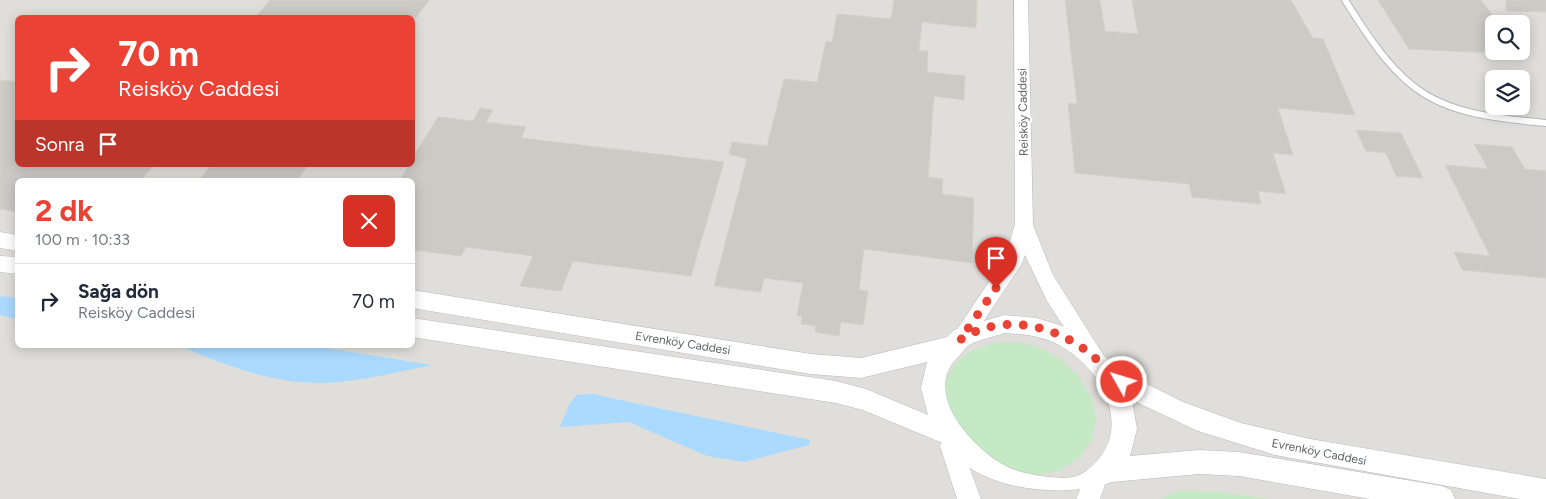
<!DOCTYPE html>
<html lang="tr">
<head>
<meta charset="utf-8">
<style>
  :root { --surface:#fff; --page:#f6f6f7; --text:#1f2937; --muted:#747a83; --line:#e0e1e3; --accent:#ea4335 }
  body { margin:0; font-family:Figtree,sans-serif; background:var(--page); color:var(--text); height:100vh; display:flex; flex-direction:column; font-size:19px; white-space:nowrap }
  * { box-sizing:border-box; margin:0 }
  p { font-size:16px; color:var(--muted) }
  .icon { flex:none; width:28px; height:28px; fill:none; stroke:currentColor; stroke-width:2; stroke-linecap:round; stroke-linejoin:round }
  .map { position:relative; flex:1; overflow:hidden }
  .details { position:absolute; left:15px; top:178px; width:400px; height:170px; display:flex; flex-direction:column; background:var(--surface); border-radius:8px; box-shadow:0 2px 12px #0003 }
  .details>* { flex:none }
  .banner { position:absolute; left:15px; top:15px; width:400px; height:152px; border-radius:8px; box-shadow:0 2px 12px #0003; background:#ea4335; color:#fff; overflow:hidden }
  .buttons { position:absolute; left:1485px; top:15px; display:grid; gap:10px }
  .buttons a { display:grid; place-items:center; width:45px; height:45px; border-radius:8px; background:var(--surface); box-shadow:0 2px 12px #0003; font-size:25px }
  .pin { position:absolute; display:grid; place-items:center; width:42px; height:42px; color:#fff; margin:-51px -21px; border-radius:50% 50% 50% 0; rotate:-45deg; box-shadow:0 0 5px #0007 }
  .pin .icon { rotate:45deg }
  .me { position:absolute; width:55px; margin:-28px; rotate:309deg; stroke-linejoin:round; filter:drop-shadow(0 0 4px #0008) }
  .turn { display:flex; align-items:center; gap:18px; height:105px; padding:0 20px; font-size:22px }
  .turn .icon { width:65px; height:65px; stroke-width:2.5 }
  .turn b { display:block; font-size:35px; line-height:42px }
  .then { display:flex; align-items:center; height:48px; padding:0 20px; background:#0003; gap:10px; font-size:19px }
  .round { display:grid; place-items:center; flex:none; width:52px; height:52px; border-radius:8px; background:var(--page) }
  .head { display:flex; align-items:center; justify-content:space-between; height:85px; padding:0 20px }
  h1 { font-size:30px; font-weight:700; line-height:38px; color:var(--accent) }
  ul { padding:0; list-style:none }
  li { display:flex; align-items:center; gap:15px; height:75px; padding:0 20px; border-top:1px solid var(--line) }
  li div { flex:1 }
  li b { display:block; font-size:19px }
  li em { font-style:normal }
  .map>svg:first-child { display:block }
</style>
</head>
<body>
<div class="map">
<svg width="1546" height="499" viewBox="0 0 1546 499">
  <rect width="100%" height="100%" fill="#f1efe8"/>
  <path fill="#e0deda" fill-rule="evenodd" d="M0,0H1546V499H0ZM18,18H412V165H18ZM1494,24H1521V51H1494ZM1494,79H1521V106H1494ZM18,180H412V345H18Z"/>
  <g fill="#c5e8c5">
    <path d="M1018,342L1041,348L1062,360L1079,377L1091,397L1096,418L1092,440L1080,458L1059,471L1034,476L1006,472L961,442L943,397L947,377L958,360L975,349L995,343Z"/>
    <path d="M1179,491L1221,492L1268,499H1160Z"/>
  </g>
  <g fill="#aadaff">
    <path d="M0,296L17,298V319L0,315Z"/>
    <path d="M178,345H307L432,365C397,372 362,381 326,383C276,385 223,365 178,345Z"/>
    <path d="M592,394L810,440L809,445L744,462L707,456L629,422L560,427L570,403L577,395Z"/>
  </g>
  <g fill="#cccac5" stroke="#d6d1c6">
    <path d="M270,0H429L416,18H255Z"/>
    <path d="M894,0H977L976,28L922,22L919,51H928L927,72L965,76L964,100L934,96L928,177L943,179L942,194L974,198L972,263L864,249L859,290L868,291L863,325L841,322L839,336L815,332L816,326L801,324L802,316H797L803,283L764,278L761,292L714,286L747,159L729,154L732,142L767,146L784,79L817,82L826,41L832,42L837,14L891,19Z"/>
    <path d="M1065,0H1100L1105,31L1138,34L1132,0H1291L1313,38L1323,39L1355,115L1278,108L1293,155L1273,153L1286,194L1258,191L1261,204L1192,197L1189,184L1075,173L1068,103L1077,104Z"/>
    <path d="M1378,0H1481L1494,17V53L1409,49Z"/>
    <path d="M1506,0H1546V12L1506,11Z"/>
    <path d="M0,80L18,82V165H154L141,180H18V212L0,209Z"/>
    <path d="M480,108L493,110L486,122L526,127L521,138L724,162L691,276L573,261L561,291L520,286L533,256L466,247L461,256L412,250V180H400L409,165H412V159L438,117L473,121Z"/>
    <path d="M1356,130L1401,133L1423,178L1396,176L1386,153L1366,151Z"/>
    <path d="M1474,144L1512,147L1525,169L1546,171V278L1462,270L1454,252L1490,256L1445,165L1488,169Z"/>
    <path d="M211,165H308L297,180H199Z"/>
  </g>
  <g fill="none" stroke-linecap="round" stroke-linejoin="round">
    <defs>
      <path id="service" d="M1345,0C1406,98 1431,113 1546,123"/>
      <g id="tertiary">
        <path d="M1014,0H1028L1033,225L1053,275L1104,356L1101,362L1094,365L1087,362L1047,301L1025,255L1021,265L967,346L960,349L953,346L950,340L1005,258L1015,224Z"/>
        <path d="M951,436L959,439L981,499H957L940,446L943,439Z"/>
        <path d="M1096,468L1104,471L1107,479L1100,499H1076L1088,471Z"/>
      </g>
      <g id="secondary">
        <path d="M0,232L18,235V251L0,248Z"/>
        <path d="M0,256L18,257V274L0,272Z"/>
        <path d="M412,290L811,354L861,358L947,337L954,330L1004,315L1037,318L1065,327L1084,337L1114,365L1151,386L1183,402L1241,423L1310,439L1546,479V499H1520L1275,455L1198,431L1132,400L1137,429L1130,456L1199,450L1239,452L1442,486L1451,490L1455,499H1370L1239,476L1199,474L1112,482C1065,499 977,492 945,444L863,410L836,403L412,337V318L836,381L866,389L928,415L921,388L927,362L861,378L811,374L412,308ZM1004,333C1023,334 1042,336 1059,345C1105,370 1136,434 1086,471C1074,480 1062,478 1049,477C1032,475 1014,472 999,462C968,443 923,391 958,357C962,353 966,346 971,344C981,339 993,337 1004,333Z"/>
      </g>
    </defs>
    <use href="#service" stroke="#b5b8bc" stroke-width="8"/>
    <use href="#tertiary" stroke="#b5b8bc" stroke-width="1"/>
    <use href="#secondary" stroke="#b6babf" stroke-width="1"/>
    <use href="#service" stroke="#fff" stroke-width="6"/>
    <use href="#tertiary" fill="#fff" fill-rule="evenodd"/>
    <use href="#secondary" fill="#fff" fill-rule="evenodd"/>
  </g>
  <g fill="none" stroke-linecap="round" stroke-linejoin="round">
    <path stroke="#ea4335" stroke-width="9" stroke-dasharray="0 16.2" d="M996,288L960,340C998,314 1048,323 1084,349C1098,359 1108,372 1122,382"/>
  </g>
  <g text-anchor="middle" stroke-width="5" stroke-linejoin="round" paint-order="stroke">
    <g font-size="12" fill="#5f6368" stroke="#fff">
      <text transform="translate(1023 112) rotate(-91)" y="4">Reisköy Caddesi</text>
      <text transform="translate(683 343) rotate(9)" y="4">Evrenköy Caddesi</text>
      <text transform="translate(1319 452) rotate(11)" y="4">Evrenköy Caddesi</text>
    </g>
  </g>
</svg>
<div class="buttons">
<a><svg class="icon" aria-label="search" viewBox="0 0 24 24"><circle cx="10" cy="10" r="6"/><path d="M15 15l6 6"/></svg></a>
<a><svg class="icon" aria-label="layers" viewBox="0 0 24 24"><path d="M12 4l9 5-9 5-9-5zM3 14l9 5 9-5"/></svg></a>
</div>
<div class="pin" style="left:996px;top:288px;background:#d93025"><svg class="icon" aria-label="arrive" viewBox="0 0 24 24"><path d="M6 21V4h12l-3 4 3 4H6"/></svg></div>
<svg class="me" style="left:1122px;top:382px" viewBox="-20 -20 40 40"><circle r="17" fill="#ea4335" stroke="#fff" stroke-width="3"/><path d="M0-11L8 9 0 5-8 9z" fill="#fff"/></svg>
<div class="banner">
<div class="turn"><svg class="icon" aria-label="right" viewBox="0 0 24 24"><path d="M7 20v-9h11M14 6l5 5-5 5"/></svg><div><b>70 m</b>Reisköy Caddesi</div></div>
<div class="then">Sonra<svg class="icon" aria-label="arrive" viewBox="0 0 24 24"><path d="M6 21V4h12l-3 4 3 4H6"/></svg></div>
</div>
<section class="details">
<div class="head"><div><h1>2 dk</h1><p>100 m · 10:33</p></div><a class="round" style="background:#d93025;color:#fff"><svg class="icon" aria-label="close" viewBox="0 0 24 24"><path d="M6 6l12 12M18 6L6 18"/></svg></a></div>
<ul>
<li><svg class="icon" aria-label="right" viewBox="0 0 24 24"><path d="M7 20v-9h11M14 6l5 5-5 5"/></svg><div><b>Sağa dön</b><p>Reisköy Caddesi</p></div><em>70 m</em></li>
</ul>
</section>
</div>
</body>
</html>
